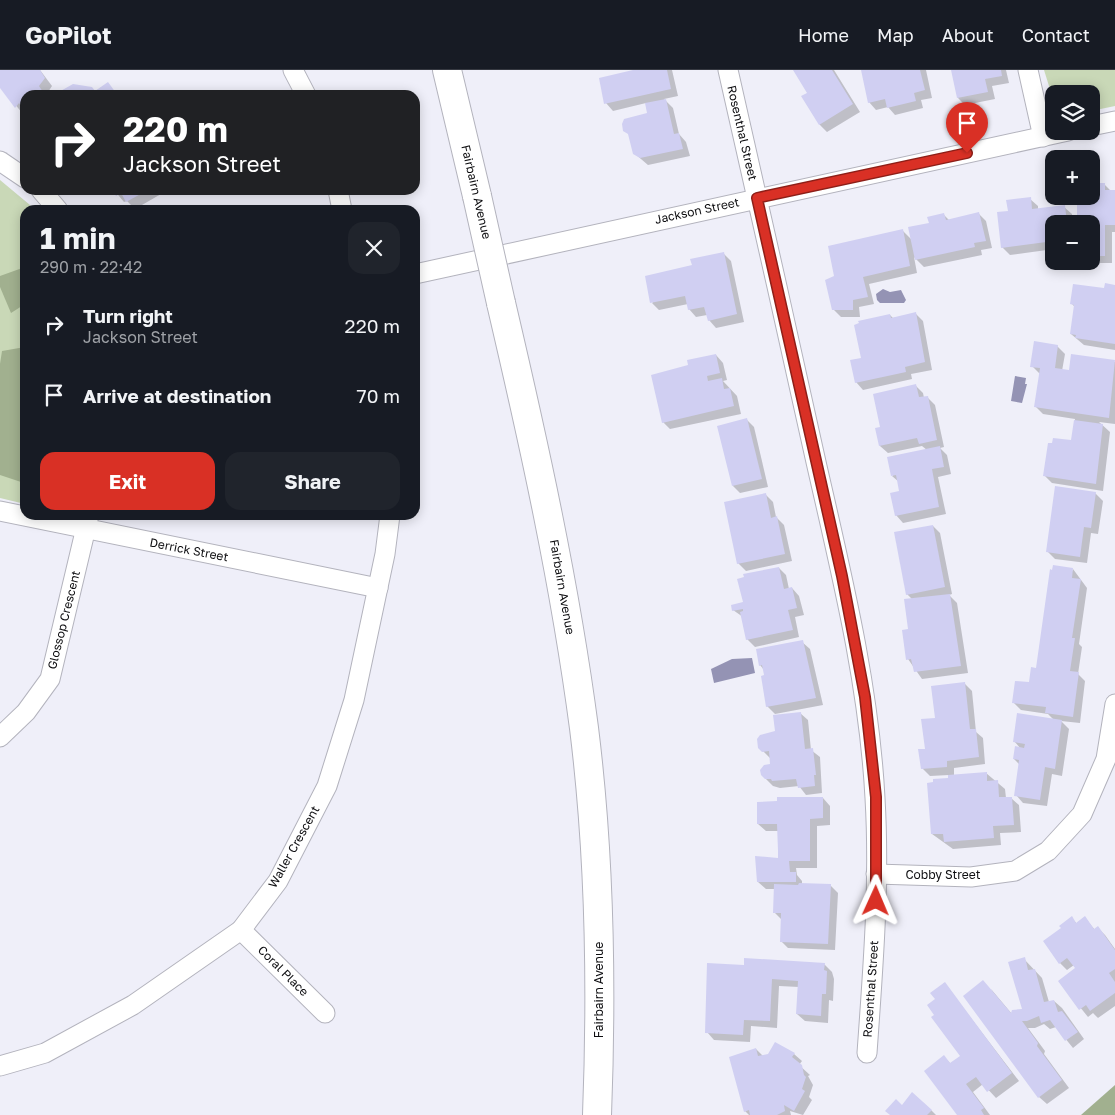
<!DOCTYPE html>
<html lang="en">
<head>
<meta charset="utf-8">
<style>
  :root { --surface:#171b24; --page:#20242c; --text:#f1f3f6; --muted:#9ea1a6; --line:#363941; --accent:#d93025 }
  body { margin:0; font-family:"Golos Text",sans-serif; background:var(--page); color:var(--text); height:100vh; display:flex; flex-direction:column; font-size:19px; white-space:nowrap }
  * { box-sizing:border-box; margin:0 }
  p { font-size:16px; color:var(--muted) }
  .icon { flex:none; width:28px; height:28px; fill:none; stroke:currentColor; stroke-width:2; stroke-linecap:round; stroke-linejoin:round }
  .map { position:relative; flex:1; overflow:hidden }
  .panel { position:absolute; left:20px; top:135px; width:400px; height:315px; display:flex; flex-direction:column; background:var(--surface); border-radius:15px; box-shadow:0 2px 12px #0003 }
  .panel>* { flex:none }
  .top-card { position:absolute; left:20px; top:20px; width:400px; height:105px; border-radius:15px; box-shadow:0 2px 12px #0003; background:#202124; color:#fff; overflow:hidden }
  .fabs { position:absolute; left:1045px; top:15px; display:grid; gap:10px }
  .fabs a { display:grid; place-items:center; width:55px; height:55px; border-radius:10px; background:var(--surface); box-shadow:0 2px 12px #0003; font-size:25px }
  .pin { position:absolute; display:grid; place-items:center; width:42px; height:42px; color:#fff; margin:-51px -21px; border-radius:50% 50% 50% 0; rotate:-45deg; box-shadow:0 0 5px #0007 }
  .pin .icon { rotate:45deg }
  .me { position:absolute; width:55px; margin:-28px; rotate:1deg; stroke-linejoin:round; filter:drop-shadow(0 0 4px #0008) }
  .turn { display:flex; align-items:center; gap:18px; height:105px; padding:0 20px; font-size:22px }
  .turn .icon { width:65px; height:65px; stroke-width:2.5 }
  .turn b { display:block; font-size:35px; line-height:42px }
  .round { display:grid; place-items:center; flex:none; width:52px; height:52px; border-radius:15px; background:var(--page) }
  .overview { display:flex; align-items:center; justify-content:space-between; height:85px; padding:0 20px }
  h1 { font-size:30px; font-weight:700; line-height:38px }
  .button { display:flex; gap:10px; margin-top:auto; padding:10px 20px }
  .button a { flex:1; height:58px; border-radius:15px; background:var(--accent); color:#fff; font-size:20px; font-weight:700; line-height:58px; text-align:center }
  .button a+a { background:var(--page); color:var(--text) }
  ul { padding:0; list-style:none }
  li { display:flex; align-items:center; gap:15px; height:70px; padding:0 20px }
  li div { flex:1 }
  li b { display:block; font-size:19px }
  li em { font-style:normal }
  header { display:flex; align-items:center; gap:30px; box-sizing:border-box; height:70px; padding:0 25px; background:var(--surface); border-bottom:1px solid var(--line) }
  header strong { font-size:24px }
  nav { display:flex; gap:28px; margin-inline-start:auto; font-size:18px }
  .map>svg:first-child { display:block }
</style>
</head>
<body>
<header>
<strong>GoPilot</strong>
<nav><a>Home</a><a>Map</a><a>About</a><a>Contact</a></nav>
</header>
<div class="map">
<svg width="1115" height="1045" viewBox="0 0 1115 1045">
  <rect width="100%" height="100%" fill="#efeff9"/>
  <g fill="#c9d8b7">
    <path d="M1044,0H1115V36L1091,41V24H1054V32Z"/>
    <path d="M0,110L36,140H25V434L0,428Z"/>
  </g>
  <g fill="#a1b08f">
    <path d="M25,197V234L11,243L0,217V206Z"/>
    <path d="M25,277V412L24,413L0,405V294L2,281Z"/>
    <path d="M1115,1015V1045H1081Z"/>
  </g>
  <g fill="#9493b4">
    <path d="M883,219L890,222L901,220L906,230L904,233H880L877,230L876,224Z"/>
    <path d="M1015,306L1026,308L1025,314H1027L1022,333L1011,331Z"/>
    <path d="M752,588L755,603L714,613L711,599L732,589Z"/>
  </g>
  <g fill="#0003">
    <path d="M0,0H40L52,16L46,25H25V42L23,44L0,16Z"/>
    <path d="M635,0H672L678,26L664,29L673,38L679,64L686,72L690,86L648,95L634,83L648,44L646,33L613,41L606,33Z"/>
    <path d="M794,0H834L860,42L827,62L820,55L803,26L809,23Z"/>
    <path d="M862,0H926L932,28L921,30L923,38L895,45L888,37L876,40L869,32Z"/>
    <path d="M952,0H1006L1009,13L992,16L995,29L965,35L958,28Z"/>
    <path d="M1104,114L1111,121H1115V162H1112V193H1086L1084,191H1091V126Z"/>
    <path d="M114,120H168L135,139L127,131L124,132Z"/>
    <path d="M1030,129L1038,136V140L1064,137L1072,144L1073,154H1054V179L1010,185L1002,177L1009,142Z"/>
    <path d="M979,144L986,151L992,178L981,180L982,185L924,197L914,187L917,203L869,214L874,234L859,237L860,247H841L833,239L835,207L902,160L912,170L944,145L949,150Z"/>
    <path d="M723,183L731,191L744,252L716,258L709,250L707,245L696,247L689,239L688,234L659,240L652,233L693,196Z"/>
    <path d="M1115,216V280L1084,275L1071,264L1075,237L1072,234Z"/>
    <path d="M916,244L923,251L932,300L911,304L912,309L863,320L856,312L862,288L890,245L893,248Z"/>
    <path d="M1057,276L1065,284L1062,301L1070,302L1072,285L1115,292V354L1099,352L1110,362L1103,421L1052,413L1045,406L1072,372L1075,349L1043,344L1035,336L1040,304L1032,296Z"/>
    <path d="M716,285L723,293L727,310L723,311L737,326L741,344L670,359L663,352L690,296Z"/>
    <path d="M916,316L923,323L924,328L927,327L935,335L944,377L940,378L947,385L951,404L938,407L946,444L903,453L896,445L901,422L899,412L892,406L927,380L922,376L888,383L880,376L882,358Z"/>
    <path d="M747,350L754,357L768,417L740,423L733,416Z"/>
    <path d="M1095,423L1103,431L1098,464L1091,463L1087,493L1055,489L1047,481Z"/>
    <path d="M765,424L773,432L776,447L784,455L792,491L746,501L738,493Z"/>
    <path d="M933,456L940,463L952,524L949,525L957,533L968,603L922,609L908,589L913,530L907,524Z"/>
    <path d="M779,498L786,505L789,519L792,518L799,526L804,545L795,547L799,567L755,577L747,569L743,547L733,540L744,533Z"/>
    <path d="M1073,499L1087,518L1079,574L1082,577L1078,604L1085,611L1080,653L1061,651L1069,659L1062,706L1052,704L1047,736L1023,733L1016,725L1020,695L1014,689L1021,679L1014,671L1054,650L1048,644L1021,640L1013,632L1030,614L1037,599Z"/>
    <path d="M802,572L810,579L823,635L775,644L767,636L766,606L764,600L760,595Z"/>
    <path d="M964,613L972,621L976,662L983,668L985,694L954,698V706L986,703L1005,719L1006,728H1011L1019,735L1021,762L1000,763L1001,775L953,779L932,764L949,705L930,706L922,698L936,649Z"/>
    <path d="M800,643L808,650L811,680L820,687L822,723L806,725L799,716L780,718L773,716L762,705L772,695L771,689L759,677Z"/>
    <path d="M823,728L830,736V755L817,756V798H796L797,805L802,811V815H830L838,823L835,880L788,878L781,871L782,850L774,842L775,819H766L758,812L780,789L778,761H766L758,754Z"/>
    <path d="M1072,848L1077,854L1085,848L1095,860L1098,858L1105,865L1115,879V936L1098,948L1093,943L1088,947L1059,911L1077,899L1074,895L1067,900L1060,893L1062,859Z"/>
    <path d="M1024,889L1042,908L1049,932L1054,931L1062,938L1084,969L1073,978L1056,957L1050,959L1044,954L1035,958H1028L1045,981L1044,984L1069,1018L1047,1034L1039,1027L991,919L1012,944L1024,940Z"/>
    <path d="M824,894L832,902L834,909L833,931L829,930L828,953L805,951L797,944L799,917L779,916L777,958L751,956L750,972L714,970L707,962L745,896Z"/>
    <path d="M944,913L1019,1011L996,1028L983,1014L973,1022L990,1045H958L944,987L951,994L962,986L936,945L937,930Z"/>
    <path d="M756,979L763,986L794,984L802,991L799,995L810,1005L808,1006L813,1015L809,1027L812,1030L803,1045L790,1041L791,1045H749L745,1041Z"/>
    <path d="M931,1040L936,1045H891Z"/>
  </g>
  <g fill="#d0cff2">
    <path d="M0,0H40L45,8L39,16L45,25H25V42L19,33L15,38L0,18Z"/>
    <path d="M633,0H667L671,19L604,34L599,8Z"/>
    <path d="M793,0H832L853,34L819,55L801,26L807,23Z"/>
    <path d="M861,0H920L925,20L914,23L916,31L887,38L885,29L868,33Z"/>
    <path d="M951,0H1001L1002,6L985,9L988,22L957,28Z"/>
    <path d="M108,12L116,23L114,25H58L57,23L73,14L92,17L95,21Z"/>
    <path d="M666,29L674,64L679,63L683,79L640,88L633,84L628,64L623,61L622,54L624,49L647,43L645,33Z"/>
    <path d="M1091,113H1105V120H1115V155H1105V186H1091V154H1077V126H1091Z"/>
    <path d="M112,120H148L126,132L121,123L116,126Z"/>
    <path d="M1031,127L1032,139L1065,135L1067,154H1054V171L1001,178L997,142L1008,141L1006,130Z"/>
    <path d="M979,142L986,171L974,173L975,177L915,190L908,157L929,153L927,147L944,143L946,150Z"/>
    <path d="M903,159L910,196L863,207L868,227L853,230V240H832L825,210L834,206L828,176Z"/>
    <path d="M724,182L737,244L708,251L704,237L688,240L685,226L650,233L645,206L692,195L690,189Z"/>
    <path d="M1105,213L1115,215V274L1075,268L1076,265L1070,264L1074,235L1070,234L1073,214L1104,218Z"/>
    <path d="M916,242L925,292L905,297L906,302L855,313L850,290L861,288L854,255L859,253L858,251L890,244L891,248Z"/>
    <path d="M1034,271L1058,275L1055,298L1069,300L1071,284L1115,290L1109,348L1034,337L1040,298L1030,297Z"/>
    <path d="M716,284L720,303L707,306L708,311L722,308L724,319L730,318L734,336L662,353L651,305L688,295L687,290Z"/>
    <path d="M916,314L919,327L928,326L937,370L919,374L917,368L879,376L875,358L880,357L873,324Z"/>
    <path d="M747,348L762,409L732,416L717,356Z"/>
    <path d="M1074,350L1103,354L1096,414L1043,406L1048,373H1052L1053,368L1071,370Z"/>
    <path d="M940,376L944,397L932,399L939,437L895,446L890,423L899,421L896,405L891,406L887,387Z"/>
    <path d="M1055,416L1096,422L1091,458L1084,457L1080,487L1046,482Z"/>
    <path d="M766,423L771,448L777,446L785,484L737,494L724,432Z"/>
    <path d="M933,455L945,517L906,525L894,462Z"/>
    <path d="M1053,495L1073,498L1072,508L1081,509L1072,568H1075L1070,601L1079,602L1073,647L1045,643L1046,637L1012,633L1015,611L1029,612L1031,597L1036,598L1050,499L1052,500Z"/>
    <path d="M779,497L784,519L792,517L797,538L788,540L793,560L746,570L740,542L743,541V539L732,541L731,535L743,532L737,509L744,507L743,504Z"/>
    <path d="M950,524L961,596L914,602L911,589L906,590L902,560L908,559L904,529Z"/>
    <path d="M803,570L816,628L766,637L761,606L764,605L762,595L759,596L756,579Z"/>
    <path d="M965,612L970,659H976L979,687L947,691V697L921,699L918,679H925L921,649L935,648L931,616Z"/>
    <path d="M801,642L805,679L813,678L816,705H814L815,716L798,718L796,709L772,711L771,709H765L761,705L760,700L764,695L770,694L769,681L762,682L758,678L757,669L760,665L775,661L773,645Z"/>
    <path d="M1017,643L1062,650L1055,699L1045,697L1040,730L1014,726L1019,690L1013,689L1015,676L1024,678L1025,674L1013,672Z"/>
    <path d="M987,702V711L998,710L999,727H1012L1014,755L993,756L994,768L944,772L943,764H931L927,713L933,712V709L948,708V705Z"/>
    <path d="M777,727H823V748L810,749V791H789L790,802H796V812H757L755,786L778,788V781L777,754H757V732L777,731Z"/>
    <path d="M799,813L831,814L828,874L780,872L781,843H773L774,814L798,815Z"/>
    <path d="M1072,846L1076,853L1085,846L1094,859L1098,856L1115,880V899L1109,903L1115,912V923L1090,941L1086,935L1079,940L1058,911L1075,898L1067,888L1059,894L1043,871L1061,858L1059,856Z"/>
    <path d="M1025,887L1028,900L1035,899L1044,932L1054,930L1058,942L1062,941L1078,962L1065,971L1050,950L1041,953L1039,946L1027,951H1022L1038,973L1037,976L1062,1010L1038,1028L963,926L983,910L1011,943L1012,940L1022,939L1008,892Z"/>
    <path d="M744,888L825,893L824,900L827,901L826,924H822L821,946L796,944L798,911L772,909L770,951L744,950L743,965L705,963L707,893L744,895Z"/>
    <path d="M945,912L1012,1003L987,1022L976,1007L966,1014L984,1038L981,1040L984,1045H957L924,1001L944,985L950,993L960,986L931,947L934,945L927,935L935,929L930,923Z"/>
    <path d="M775,972L795,983L792,987L802,995L804,1005L806,1007L802,1019L805,1021L794,1041L784,1035L785,1041L777,1045H750L749,1040L744,1042L729,987L756,978L758,986L768,984Z"/>
    <path d="M912,1022L932,1040L927,1045H890L885,1041L896,1029L902,1035Z"/>
  </g>
  <g fill="none" stroke-linecap="round" stroke-linejoin="round">
    <defs>
      <g id="street">
        <path d="M293,0L306,25"/>
        <path d="M728,0C758,131 787,261 816,392C841,502 869,614 875,728C880,813 873,898 867,983"/>
        <path d="M1028,0L1043,67"/>
        <path d="M1091,56L1115,51"/>
        <path d="M0,91L25,108"/>
        <path d="M41,120L58,140"/>
        <path d="M338,120L342,140"/>
        <path d="M415,204L1068,61"/>
        <path d="M0,441L378,518"/>
        <path d="M0,667L26,642L50,609L89,445"/>
        <path d="M876,804L971,807L1015,801L1048,781L1082,744L1106,689L1115,634"/>
        <path d="M241,860L325,943"/>
        <path d="M0,996L45,983L133,935L241,860L278,811L327,716L354,630L385,484L390,445"/>
      </g>
      <g id="secondary">
        <path d="M447,0L477,126"/>
        <path d="M501,233C534,374 565,514 584,658C600,786 602,916 597,1045"/>
      </g>
    </defs>
    <use href="#street" stroke="#b3b3bd" stroke-width="21"/>
    <use href="#secondary" stroke="#b3b3bd" stroke-width="30"/>
    <use href="#street" stroke="#fff" stroke-width="19"/>
    <use href="#secondary" stroke="#fff" stroke-width="28"/>
    <defs>
      <path id="secondary-bridge" d="M477,126L501,233"/>
    </defs>
    <use href="#secondary-bridge" stroke="#b3b3bd" stroke-width="30" stroke-linecap="butt"/>
    <use href="#secondary-bridge" stroke="#fff" stroke-width="28"/>
  </g>
  <g fill="none" stroke-linecap="round" stroke-linejoin="round">
    <defs>
      <path id="route" d="M876,831V727L865,627L842,506L757,128L967,83"/>
    </defs>
    <use href="#route" stroke="#8d1f18" stroke-width="12"/>
    <use href="#route" stroke="#d93025" stroke-width="9"/>
  </g>
  <g text-anchor="middle" stroke-width="4.5" stroke-linejoin="round" paint-order="stroke">
    <g font-size="12" fill="#0d0d10" stroke="#fff">
      <text transform="translate(742 63) rotate(77)" y="4">Rosenthal Street</text>
      <text transform="translate(476 122) rotate(77)" y="4">Fairbairn Avenue</text>
      <text transform="translate(697 141) rotate(-12)" y="4">Jackson Street</text>
      <text transform="translate(189 480) rotate(11)" y="4">Derrick Street</text>
      <text transform="translate(562 517) rotate(80)" y="4">Fairbairn Avenue</text>
      <text transform="translate(64 550) rotate(-76)" y="4">Glossop Crescent</text>
      <text transform="translate(294 777) rotate(-61)" y="4">Waller Crescent</text>
      <text x="943" y="809">Cobby Street</text>
      <text transform="translate(283 901) rotate(45)" y="4">Coral Place</text>
      <text transform="translate(871 919) rotate(-86)" y="4">Rosenthal Street</text>
      <text transform="translate(599 920) rotate(-90)" y="4">Fairbairn Avenue</text>
    </g>
  </g>
</svg>
<div class="fabs">
<a><svg class="icon" aria-label="layers" viewBox="0 0 24 24"><path d="M12 4l9 5-9 5-9-5zM3 14l9 5 9-5"/></svg></a>
<a>+</a>
<a>−</a>
</div>
<div class="pin" style="left:967px;top:83px;background:#d93025"><svg class="icon" aria-label="arrive" viewBox="0 0 24 24"><path d="M6 21V4h12l-3 4 3 4H6"/></svg></div>
<svg class="me" style="left:876px;top:831px" viewBox="-20 -20 40 40"><path d="M0-17L14 15 0 8-14 15z" fill="#d93025" stroke="#fff" stroke-width="4"/></svg>
<div class="top-card">
<div class="turn"><svg class="icon" aria-label="right" viewBox="0 0 24 24"><path d="M7 20v-9h11M14 6l5 5-5 5"/></svg><div><b>220 m</b>Jackson Street</div></div>
</div>
<section class="panel">
<div class="overview"><div><h1>1 min</h1><p>290 m · 22:42</p></div><a class="round"><svg class="icon" aria-label="close" viewBox="0 0 24 24"><path d="M6 6l12 12M18 6L6 18"/></svg></a></div>
<ul>
<li><svg class="icon" aria-label="right" viewBox="0 0 24 24"><path d="M7 20v-9h11M14 6l5 5-5 5"/></svg><div><b>Turn right</b><p>Jackson Street</p></div><em>220 m</em></li>
<li><svg class="icon" aria-label="arrive" viewBox="0 0 24 24"><path d="M6 21V4h12l-3 4 3 4H6"/></svg><div><b>Arrive at destination</b></div><em>70 m</em></li>
</ul>
<div class="button"><a>Exit</a><a>Share</a></div>
</section>
</div>
</body>
</html>
